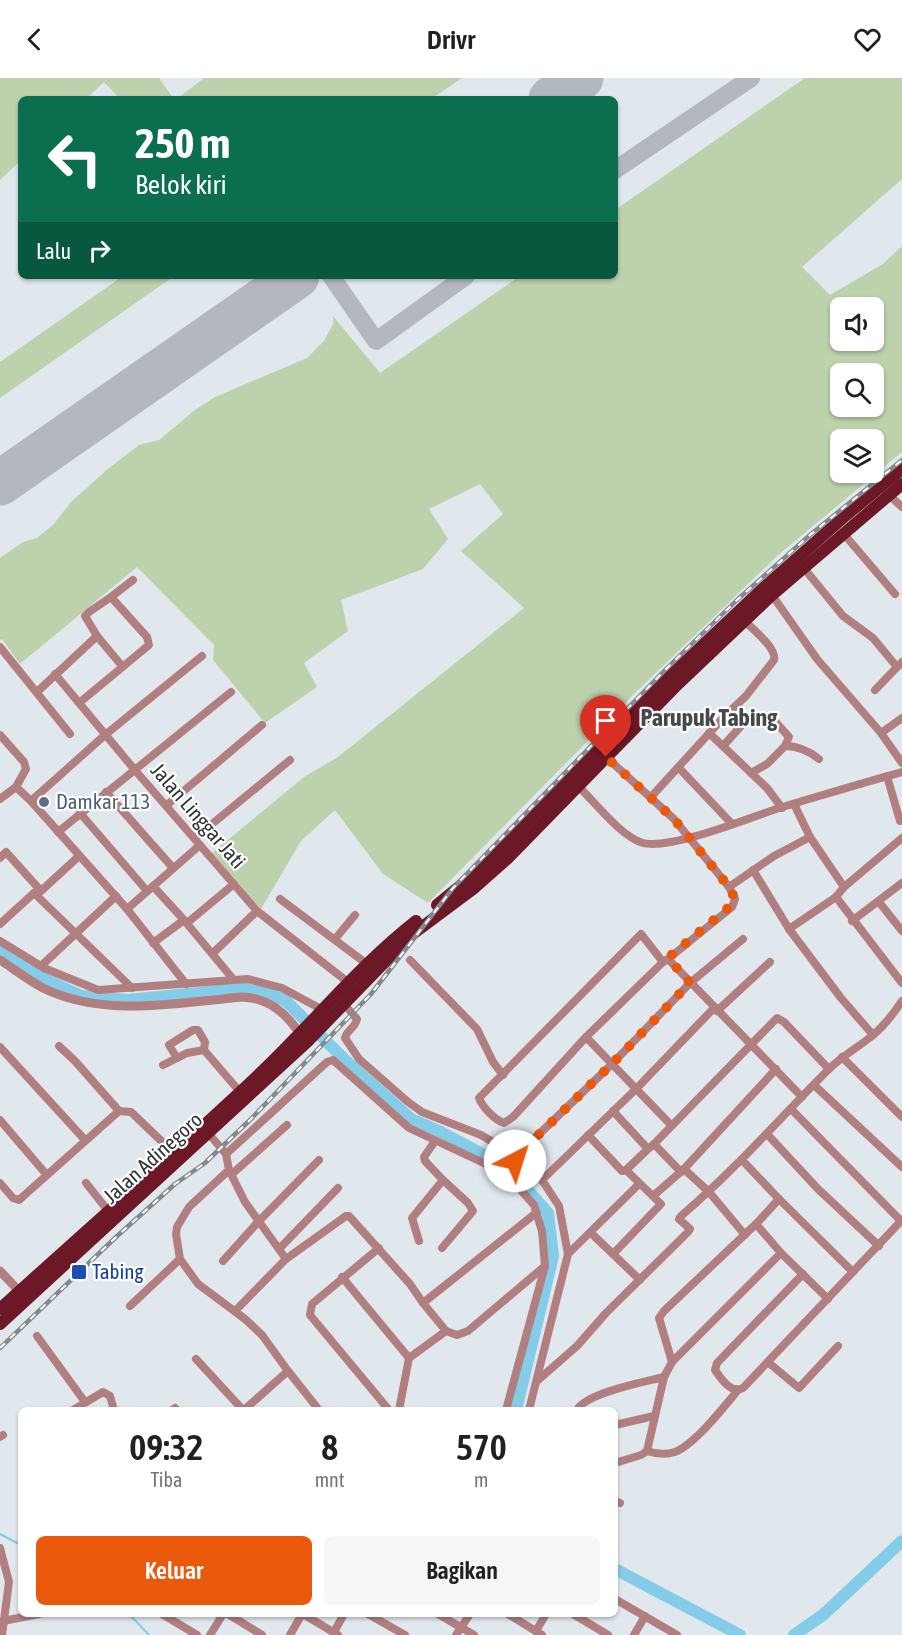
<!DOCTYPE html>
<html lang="id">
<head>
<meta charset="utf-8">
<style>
  :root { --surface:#fff; --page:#f6f6f6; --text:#202124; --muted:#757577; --accent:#ea580c }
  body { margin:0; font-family:"Asap Condensed",sans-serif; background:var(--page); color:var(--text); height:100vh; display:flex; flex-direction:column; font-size:22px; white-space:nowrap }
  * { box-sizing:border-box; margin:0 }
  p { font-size:20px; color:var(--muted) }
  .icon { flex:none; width:33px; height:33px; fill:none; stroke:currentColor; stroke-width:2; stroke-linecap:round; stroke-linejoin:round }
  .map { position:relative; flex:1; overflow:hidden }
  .side { position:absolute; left:18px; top:1329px; width:600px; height:210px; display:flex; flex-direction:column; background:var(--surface); border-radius:9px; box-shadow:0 2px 4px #0004 }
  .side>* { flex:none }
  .top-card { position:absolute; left:18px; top:18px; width:600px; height:183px; border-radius:9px; box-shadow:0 2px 4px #0004; background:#0b6e4f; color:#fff; overflow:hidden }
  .tools { position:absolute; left:830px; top:219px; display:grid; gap:12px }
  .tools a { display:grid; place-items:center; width:54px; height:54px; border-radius:9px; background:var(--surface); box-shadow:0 2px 4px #0004; font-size:30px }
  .pin { position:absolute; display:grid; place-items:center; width:51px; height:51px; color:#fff; margin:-62px -26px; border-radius:50% 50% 50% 0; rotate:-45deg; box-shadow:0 0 6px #0007 }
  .pin .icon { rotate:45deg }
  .me { position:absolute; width:66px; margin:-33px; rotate:40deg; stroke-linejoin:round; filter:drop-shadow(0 0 4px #0008) }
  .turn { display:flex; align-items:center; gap:21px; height:126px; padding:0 18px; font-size:27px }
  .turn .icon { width:78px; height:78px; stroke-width:2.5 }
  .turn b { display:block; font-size:42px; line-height:51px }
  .then { display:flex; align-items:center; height:57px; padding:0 18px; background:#0003; gap:12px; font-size:22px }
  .eta { display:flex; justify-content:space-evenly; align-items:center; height:102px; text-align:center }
  .eta b { font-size:36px; font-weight:600; line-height:42px }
  .cta { display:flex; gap:12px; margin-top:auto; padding:12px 18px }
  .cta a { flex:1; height:69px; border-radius:9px; background:var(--accent); color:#fff; font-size:24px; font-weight:600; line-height:69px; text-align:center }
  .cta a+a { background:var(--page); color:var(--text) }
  header { display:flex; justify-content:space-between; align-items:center; height:78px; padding:0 18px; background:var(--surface); font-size:27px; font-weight:600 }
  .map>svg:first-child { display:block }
</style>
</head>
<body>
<header><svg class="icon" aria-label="back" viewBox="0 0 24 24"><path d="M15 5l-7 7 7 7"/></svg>Drivr<svg class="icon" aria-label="heart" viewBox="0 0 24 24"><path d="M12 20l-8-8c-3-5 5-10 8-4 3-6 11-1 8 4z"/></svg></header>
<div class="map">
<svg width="902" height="1557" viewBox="0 0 902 1557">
  <rect width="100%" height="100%" fill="#e0e7ed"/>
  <g fill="#bdd1ad" fill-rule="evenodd">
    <path d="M0,0H159L174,21H120L104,4L86,21H21V82L0,102Z"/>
    <path d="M204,0H462L431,21H177Z"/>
    <path d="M805,0H902V101L802,189L830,217L883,186L902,168V374L777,478L632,618L428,825L383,796L335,732L301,763L261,831L212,775L304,699L338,679L524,530L461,473L503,436L480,406L429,431L448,461L423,491L341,522L348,553L304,585L317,609L265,645L213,582L214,567L137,489L20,586L2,561L0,562V480L23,464L37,460L53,447L71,424L109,390L139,367L159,362L195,332L215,319L307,280L324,263L333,246V238L380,295L520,198H615V132ZM840,230H873V262H840ZM840,296H873V328H840ZM840,362H873V394H840Z"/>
    <path d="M123,198H174L0,320V284Z"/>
  </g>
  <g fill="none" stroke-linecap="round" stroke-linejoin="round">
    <g stroke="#84cce7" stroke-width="2">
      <path d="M0,1456L21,1467"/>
      <path d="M129,1536L149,1557"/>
    </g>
    <g stroke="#84cce7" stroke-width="12">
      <path d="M0,874L43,900L81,918L128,922L247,910L261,912L286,923L345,982L411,1041L441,1054L508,1090L548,1135L553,1178L516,1332"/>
      <path d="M615,1491L740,1557"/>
      <path d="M794,1557L823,1537L902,1463"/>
    </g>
    <g stroke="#b2b8bd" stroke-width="18">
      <path d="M615,92L751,0"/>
      <path d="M331,198L376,263L466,198"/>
    </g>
    <g stroke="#b2b8bd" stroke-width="45">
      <path d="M551,21L581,0"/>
      <path d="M0,405L297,198"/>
    </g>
    <g stroke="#b27f81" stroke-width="8">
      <path d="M889,417L902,429"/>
      <path d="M843,455L895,516"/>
      <path d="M803,489L843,538L873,560L897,589"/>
      <path d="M772,517L817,581L881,655L902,685"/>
      <path d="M111,519L89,534L85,538L97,558L122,588"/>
      <path d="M0,569L70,656"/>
      <path d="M55,596L134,691L257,833L349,905"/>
      <path d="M875,612L902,584"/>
      <path d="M37,614L97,558"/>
      <path d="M79,625L149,567L147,559L111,519L133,502"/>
      <path d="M771,639L789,659L785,668"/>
      <path d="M709,655L767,710L782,730"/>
      <path d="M881,655L902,640"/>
      <path d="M0,657L24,684L26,691L16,709L0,721"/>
      <path d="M723,668L751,637"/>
      <path d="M606,679L674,741L729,809L735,821L732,829L668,881"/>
      <path d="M679,690L732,746"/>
      <path d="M751,695L767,686L785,668C798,668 808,672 819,681"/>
      <path d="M887,698L900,743"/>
      <path d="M578,708C594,723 621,759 643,765C671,772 749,740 779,730C820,718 861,705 902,694"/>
      <path d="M16,709L31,723L127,831L186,906"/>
      <path d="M106,714L173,790"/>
      <path d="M651,719L724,639L746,618L774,582C777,570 753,552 745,543"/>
      <path d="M31,723L105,657L202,578"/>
      <path d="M794,726L810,759L844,809"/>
      <path d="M167,727L262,647"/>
      <path d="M80,735L147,813"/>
      <path d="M58,754L231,614"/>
      <path d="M195,760L290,682"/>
      <path d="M0,780L6,774L41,813"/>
      <path d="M753,792L789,851L841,920L873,957"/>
      <path d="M153,808L184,842L233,901"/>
      <path d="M729,809L774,778L810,759"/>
      <path d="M34,815L132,910"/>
      <path d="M836,819L902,905"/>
      <path d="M280,821L367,886"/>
      <path d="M879,824L902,853"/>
      <path d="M127,831L200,767"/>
      <path d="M852,843L902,805"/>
      <path d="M187,845L234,806"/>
      <path d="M0,846L34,815L41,813L79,778"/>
      <path d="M789,851L836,819L844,809L902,760"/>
      <path d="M335,861L355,837"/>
      <path d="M0,863L44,890L98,912L248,901L282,910L323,932"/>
      <path d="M153,865L184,842"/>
      <path d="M213,875L257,833"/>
      <path d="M410,882L477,951L493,984L503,997"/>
      <path d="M663,884L586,959L513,1039L504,1045C495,1042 483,1030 479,1020L641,856L663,884L668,881L802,1019"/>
      <path d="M41,888L116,818"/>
      <path d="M344,926L357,941C356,949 347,952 345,960L359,981L408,1024L422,1034L481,1057L498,1067L542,1102L559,1128L568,1176L529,1332"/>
      <path d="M717,933L770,884"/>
      <path d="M586,959L671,1047"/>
      <path d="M59,968L75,983L119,1033"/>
      <path d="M0,969L85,1062"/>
      <path d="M842,979L902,1039"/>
      <path d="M177,980L169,967L193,952H198L205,964L204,972"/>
      <path d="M163,987L187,975L204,972L240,1014"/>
      <path d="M814,1007L902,1089"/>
      <path d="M791,1031L901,1143"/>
      <path d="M613,1033L648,1071L654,1066L681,1094"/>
      <path d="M0,1042L46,1096"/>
      <path d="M209,1056L226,1076L229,1092L189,1129L177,1149L176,1156L180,1181L198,1206L245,1241L262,1257L288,1293L319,1332"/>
      <path d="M767,1056L818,1111L879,1168"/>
      <path d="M588,1057L622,1093L626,1092L648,1071"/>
      <path d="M654,1066L777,940L784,944L829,991"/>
      <path d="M226,1076L327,984L333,982L409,1050L490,1088L519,1110L534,1127L542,1153L545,1188L506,1332"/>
      <path d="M742,1082L779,1121L853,1194"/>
      <path d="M684,1091L709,1114L745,1157"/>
      <path d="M229,1092L245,1124L286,1181"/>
      <path d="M232,1096L287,1047"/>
      <path d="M503,1098L534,1061L612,986L690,905L743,861"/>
      <path d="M542,1102L637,1010L714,930"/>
      <path d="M0,1105L13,1120L19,1122L119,1033L131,1034L175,1076"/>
      <path d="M86,1105L109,1134"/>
      <path d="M653,1118L684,1091L776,991"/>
      <path d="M756,1146L781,1175L828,1221"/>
      <path d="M591,1155L640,1202"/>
      <path d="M419,1163L412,1140L443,1102L425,1083L424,1079L435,1063"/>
      <path d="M379,1170L312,1226L310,1237L389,1332"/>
      <path d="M442,1170L473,1133L468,1125L443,1102"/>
      <path d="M279,1171L338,1110"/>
      <path d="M568,1176L639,1106"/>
      <path d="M613,1176L661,1126L626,1092"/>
      <path d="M223,1183L258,1144L319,1082"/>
      <path d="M803,1196L717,1285L715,1292C722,1302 731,1316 743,1310L902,1142"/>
      <path d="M342,1199L409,1280"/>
      <path d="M423,1225L536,1135"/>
      <path d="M130,1228L180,1181"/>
      <path d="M235,1233L286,1181L346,1138H349L410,1206L423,1225L446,1253L457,1257L468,1253L545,1188"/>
      <path d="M37,1258L85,1324"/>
      <path d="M196,1281L243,1332"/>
      <path d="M672,1284L659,1240L664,1233L756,1146L779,1121"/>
      <path d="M769,1285L799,1310L838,1268"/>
      <path d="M537,1303L577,1268L606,1235L688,1154L690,1151L679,1141L681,1138C734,1093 779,1041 828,992C842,978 857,970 872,958C883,949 894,935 902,923"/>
      <path d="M73,1332L103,1314L110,1318L114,1332"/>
      <path d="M172,1332L175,1330L177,1332"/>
      <path d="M244,1332L288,1293"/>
      <path d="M399,1332L409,1280L446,1253"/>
      <path d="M577,1332C586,1315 644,1304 664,1299"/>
      <path d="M615,1347L654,1338"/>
      <path d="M0,1359L3,1357"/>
      <path d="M647,1373C656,1376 666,1377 675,1374C695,1366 724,1329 738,1312"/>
      <path d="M615,1385L641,1377L647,1373L664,1299L672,1284L781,1175"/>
      <path d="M615,1423L620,1425"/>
      <path d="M0,1470L9,1504L2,1557"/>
      <path d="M615,1521L677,1557"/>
      <path d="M162,1536L197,1557"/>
      <path d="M228,1536L262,1557"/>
      <path d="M303,1536L338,1557"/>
      <path d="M368,1536L405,1557"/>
      <path d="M438,1536L474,1557"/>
      <path d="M508,1536L542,1557"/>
      <path d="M573,1536L608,1557"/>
      <path d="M3,1543L39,1536"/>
      <path d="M536,1553L546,1536"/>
      <path d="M334,1554L344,1536"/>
      <path d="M210,1557L223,1536"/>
      <path d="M290,1557L302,1536"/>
      <path d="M456,1557L470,1536"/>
      <path d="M634,1557L645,1538"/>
    </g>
    <g stroke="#b27f81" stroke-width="9">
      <path d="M0,882C14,891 28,902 43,910C104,940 177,925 242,919C269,920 286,935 300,956"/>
      <path d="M0,1193L19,1213"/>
    </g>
    <g stroke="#6c1826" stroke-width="12">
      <path d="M437,827L481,791L668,600L759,514L845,438L902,391"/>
      <path d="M0,1231C84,1154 170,1080 253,1002C309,950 356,890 416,843"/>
      <path d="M0,1246L308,963L410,858L473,811L507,781L675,609L772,517L902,406"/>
    </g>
    <defs>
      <path id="rail" d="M0,1270L115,1160L175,1106L205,1085L250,1042L371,916L453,810L665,592L737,522L810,457L902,382"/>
    </defs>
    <use href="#rail" stroke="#84898d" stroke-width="4.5"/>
    <use href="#rail" stroke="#fff" stroke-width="2" stroke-dasharray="7" stroke-linecap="butt"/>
  </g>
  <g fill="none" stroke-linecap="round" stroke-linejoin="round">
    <path stroke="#ea580c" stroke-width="10" stroke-dasharray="0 18" d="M515,1083L534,1061L612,986L690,905L668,880L734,825L735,821L729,809L674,741L606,679"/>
  </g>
  <circle fill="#5c6f8a" stroke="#fff" stroke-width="2" cx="44" cy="724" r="6"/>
  <rect fill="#1a4fb4" stroke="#fff" stroke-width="2" x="71" y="1186" width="16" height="16" rx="3"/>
  <g text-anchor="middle" stroke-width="4.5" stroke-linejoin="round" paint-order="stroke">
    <g font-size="21" fill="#4e5e75" stroke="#fff" text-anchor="start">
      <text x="56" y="731">Damkar 113</text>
    </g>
    <g font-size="21" fill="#313436" stroke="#fff">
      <text transform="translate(198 738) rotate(49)" y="7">Jalan Linggar Jati</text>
      <text transform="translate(153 1080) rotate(-42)" y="7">Jalan Adinegoro</text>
    </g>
    <g font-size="21" fill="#164399" stroke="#fff" text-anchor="start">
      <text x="92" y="1201">Tabing</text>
    </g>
    <g font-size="24" font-weight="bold" fill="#43494d" stroke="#fff">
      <text x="709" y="648">Parupuk Tabing</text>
    </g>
  </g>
</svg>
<div class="tools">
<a><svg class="icon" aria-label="sound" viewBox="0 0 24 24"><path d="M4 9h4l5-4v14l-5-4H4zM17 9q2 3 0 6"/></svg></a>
<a><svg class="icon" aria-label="search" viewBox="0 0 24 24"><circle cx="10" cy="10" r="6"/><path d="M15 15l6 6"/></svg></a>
<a><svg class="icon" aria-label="layers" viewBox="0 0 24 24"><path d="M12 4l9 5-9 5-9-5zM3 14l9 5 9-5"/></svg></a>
</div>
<div class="pin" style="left:606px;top:679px;background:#d93025"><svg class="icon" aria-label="arrive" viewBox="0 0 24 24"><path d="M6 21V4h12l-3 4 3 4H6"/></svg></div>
<svg class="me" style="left:515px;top:1083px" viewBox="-20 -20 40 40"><circle r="19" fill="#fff"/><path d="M0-13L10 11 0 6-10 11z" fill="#ea580c"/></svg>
<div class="top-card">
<div class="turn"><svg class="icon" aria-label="left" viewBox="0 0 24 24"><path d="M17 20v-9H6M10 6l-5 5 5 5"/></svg><div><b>250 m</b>Belok kiri</div></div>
<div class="then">Lalu<svg class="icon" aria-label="right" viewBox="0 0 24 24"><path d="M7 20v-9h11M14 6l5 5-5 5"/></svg></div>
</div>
<section class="side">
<div class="eta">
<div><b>09:32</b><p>Tiba</p></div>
<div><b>8</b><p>mnt</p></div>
<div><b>570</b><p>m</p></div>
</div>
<div class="cta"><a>Keluar</a><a>Bagikan</a></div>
</section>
</div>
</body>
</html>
